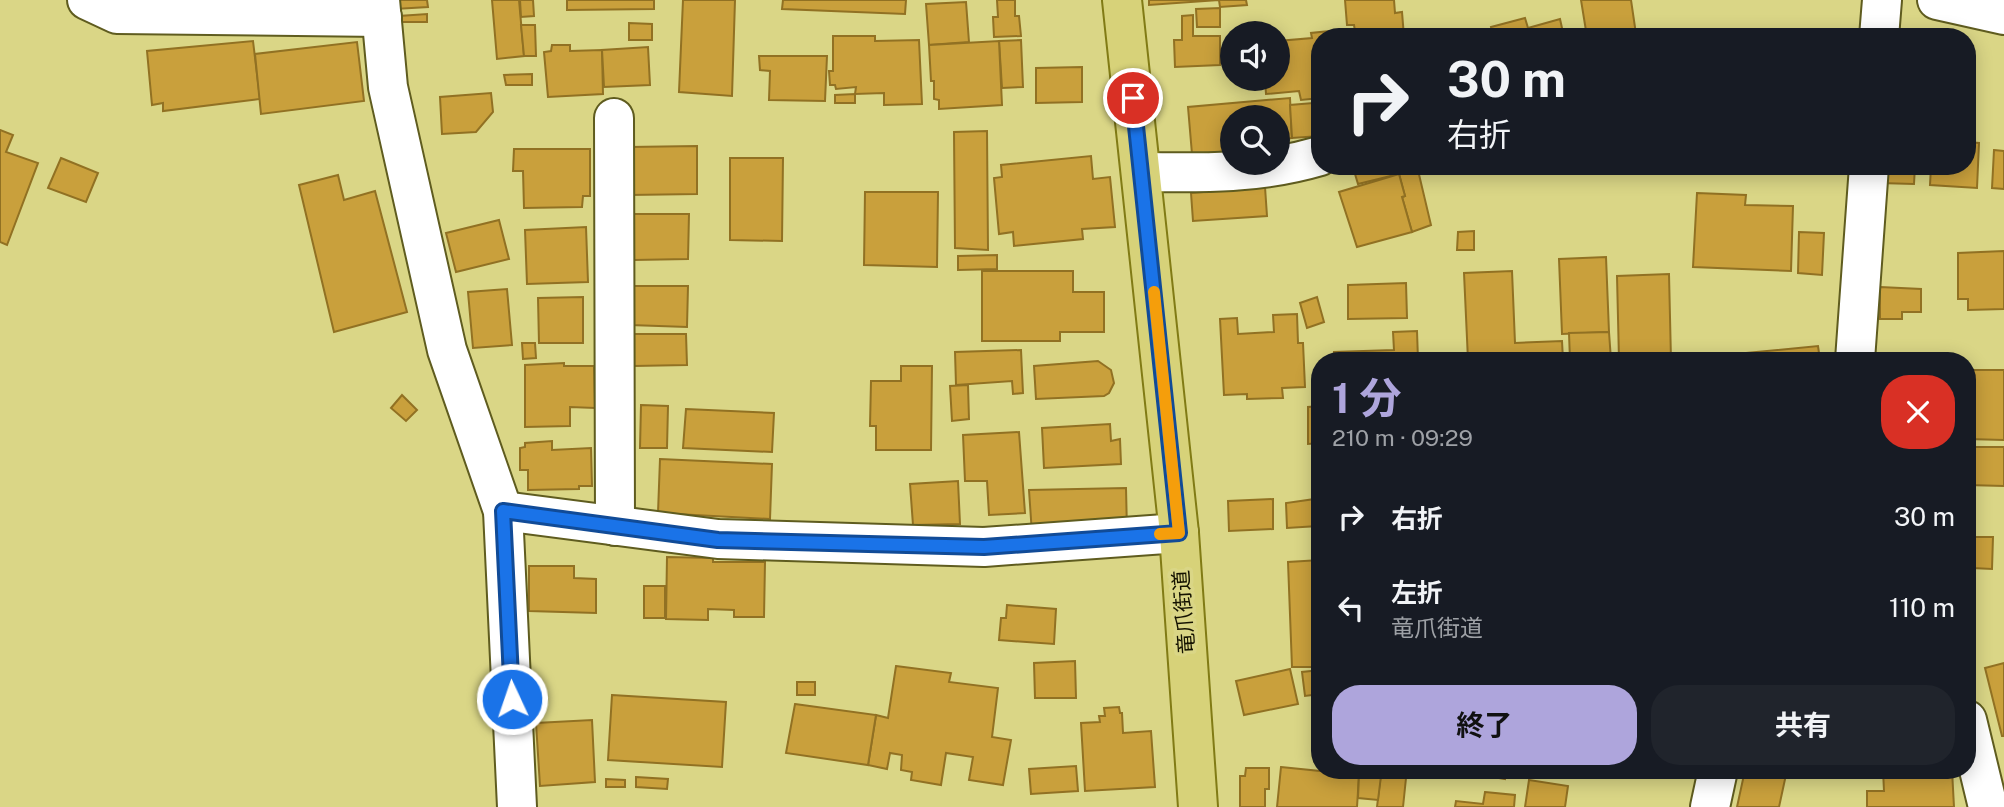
<!DOCTYPE html>
<html lang="ja">
<head>
<meta charset="utf-8">
<style>
  :root { --surface:#171b24; --page:#20242c; --text:#f1f3f6; --muted:#9ea1a6; --accent:#aea5dc }
  body { margin:0; font-family:"Public Sans","Noto Sans JP",sans-serif; background:var(--page); color:var(--text); height:100vh; display:flex; flex-direction:column; font-size:26px; white-space:nowrap }
  * { box-sizing:border-box; margin:0 }
  p { font-size:23px; color:var(--muted) }
  .icon { flex:none; width:38px; height:38px; fill:none; stroke:currentColor; stroke-width:2; stroke-linecap:round; stroke-linejoin:round }
  .map { position:relative; flex:1; overflow:hidden }
  .sheet { position:absolute; left:1311px; top:352px; width:665px; height:427px; display:flex; flex-direction:column; background:var(--surface); border-radius:28px; box-shadow:0 4px 18px #0003 }
  .sheet>* { flex:none }
  .top-card { position:absolute; left:1311px; top:28px; width:665px; height:147px; border-radius:28px; box-shadow:0 4px 18px #0003; background:#171b24; color:var(--text); overflow:hidden }
  .controls { position:absolute; left:1220px; top:21px; display:grid; gap:14px }
  .controls a { display:grid; place-items:center; width:70px; height:70px; border-radius:50%; background:var(--surface); box-shadow:0 4px 18px #0003; font-size:35px }
  .pin { position:absolute; display:grid; place-items:center; width:60px; height:60px; color:#fff; margin:-30px; border:4px solid #fff; border-radius:50%; box-shadow:0 2px 7px #0007 }
  .me { position:absolute; width:77px; margin:-38px; rotate:357deg; stroke-linejoin:round; filter:drop-shadow(0 0 5px #0008) }
  .turn { display:flex; align-items:center; gap:24px; height:147px; padding:0 21px; font-size:32px }
  .turn .icon { width:91px; height:91px; stroke-width:2.5 }
  .turn b { display:block; font-size:49px; line-height:60px }
  .round { display:grid; place-items:center; flex:none; width:74px; height:74px; border-radius:28px; background:var(--page) }
  .head { display:flex; align-items:center; justify-content:space-between; height:119px; padding:0 21px }
  h1 { font-size:42px; font-weight:700; line-height:52px; color:var(--accent) }
  .cta { display:flex; gap:14px; margin-top:auto; padding:14px 21px }
  .cta a { flex:1; height:80px; border-radius:28px; background:var(--accent); color:#111; font-size:28px; font-weight:700; line-height:80px; text-align:center }
  .cta a+a { background:var(--page); color:var(--text) }
  ul { padding:0; list-style:none }
  li { display:flex; align-items:center; gap:21px; height:91px; padding:0 21px }
  li div { flex:1 }
  li b { display:block; font-size:26px }
  li em { font-style:normal }
  .map>svg:first-child { display:block }
</style>
</head>
<body>
<div class="map">
<svg width="2004" height="807" viewBox="0 0 2004 807">
  <rect width="100%" height="100%" fill="#dad686"/>
  <g fill="#c9a03c" stroke="#917123" stroke-width="2">
    <path d="M394,0H427L428,7L395,9Z"/>
    <path d="M492,0H519L524,56L497,59Z"/>
    <path d="M520,0H533L534,16L521,17Z"/>
    <path d="M567,0H654V9L567,10Z"/>
    <path d="M683,0H735L732,96L679,92Z"/>
    <path d="M783,0H906L905,14L782,9Z"/>
    <path d="M997,0H1015V16H1019L1021,36L994,37L993,17H998Z"/>
    <path d="M1149,0H1246L1247,5L1220,7L1219,0L1149,5Z"/>
    <path d="M1345,0H1394L1395,13L1402,12L1404,37H1356L1354,25H1347Z"/>
    <path d="M1581,0H1631L1636,34L1621,37H1587Z"/>
    <path d="M966,2L969,42L929,45L926,4Z"/>
    <path d="M1220,8V27H1197L1196,9Z"/>
    <path d="M427,14V22H400L399,16Z"/>
    <path d="M1193,15V36H1220V65L1175,67L1174,40H1182V16Z"/>
    <path d="M1525,18L1528,28L1560,19L1564,37H1493L1491,27Z"/>
    <path d="M629,23L652,24V40H629Z"/>
    <path d="M521,25H535L536,56H524Z"/>
    <path d="M1339,30V37H1320V98L1301,100L1299,91L1266,94L1265,79H1278V41L1312,38L1311,33Z"/>
    <path d="M833,36H875V41L919,40L922,104L884,105V93L855,94L856,87L836,89L835,85H830L829,71H833Z"/>
    <path d="M1021,40L1023,87L1002,88L999,41Z"/>
    <path d="M253,41L260,99L163,111V103L152,105L147,51Z"/>
    <path d="M999,41L1002,105L939,109V100L934,99V81H931L929,45Z"/>
    <path d="M357,42L364,101L261,114L255,54Z"/>
    <path d="M552,45H570V51L602,50L603,94L548,97L544,52L551,51Z"/>
    <path d="M648,47L650,85L604,87L602,50Z"/>
    <path d="M759,56H827L825,101L769,100L770,71L760,70Z"/>
    <path d="M1082,67V102L1036,103V68Z"/>
    <path d="M532,74V85H506L504,75Z"/>
    <path d="M491,93L493,112L476,132L442,134L440,97Z"/>
    <path d="M855,94V103H835V95Z"/>
    <path d="M1290,98L1292,138L1280,140V146H1278V117H1232V151L1192,154L1188,107Z"/>
    <path d="M1313,103L1314,110H1320V136L1292,138L1290,105Z"/>
    <path d="M0,130L13,135L6,152L38,163L7,245L0,242Z"/>
    <path d="M987,131L988,250L955,248L954,132Z"/>
    <path d="M1967,142L1979,143L1977,188L1930,185L1931,166H1967Z"/>
    <path d="M697,146V194L629,195V147Z"/>
    <path d="M514,149H590V196H583L582,207L524,208L523,171H513Z"/>
    <path d="M1994,150L2004,151V189L1992,188Z"/>
    <path d="M1091,156L1093,179L1110,177L1115,227L1082,229L1083,239L1014,246L1013,232L999,234L994,178L1002,177L1001,165Z"/>
    <path d="M61,158L98,173L86,202L48,188Z"/>
    <path d="M730,158H783L782,241L730,240Z"/>
    <path d="M1384,166H1417L1431,225L1412,232L1402,197L1405,196L1399,174L1358,184L1355,174Z"/>
    <path d="M1881,166H1915L1914,184L1880,183Z"/>
    <path d="M1399,174L1405,196L1402,197L1412,232L1357,247L1339,192Z"/>
    <path d="M338,175L344,200L375,191L407,312L334,332L299,185Z"/>
    <path d="M1265,187L1267,216L1193,221L1191,193Z"/>
    <path d="M865,192H938L937,267L864,265Z"/>
    <path d="M1697,193L1746,195L1745,205L1793,206L1791,271L1693,267Z"/>
    <path d="M634,214H689L688,259L634,260Z"/>
    <path d="M499,220L509,259L456,272L446,233Z"/>
    <path d="M586,227L588,282L527,284L525,230Z"/>
    <path d="M1474,231V250H1457L1458,232Z"/>
    <path d="M1799,232L1824,233L1822,275L1798,273Z"/>
    <path d="M2004,251V309L1968,310V299H1958V253Z"/>
    <path d="M997,255V269L958,270V256Z"/>
    <path d="M1606,257L1609,332L1562,334L1559,259Z"/>
    <path d="M982,271H1073V292H1104V332H1060V341H982Z"/>
    <path d="M1512,271L1515,343L1562,341L1563,360H1468L1464,273Z"/>
    <path d="M1669,274L1671,360H1619L1617,276Z"/>
    <path d="M1406,283L1407,318L1348,319V285Z"/>
    <path d="M630,286H688L687,327L630,325Z"/>
    <path d="M1880,287L1921,289V312H1902V319H1880Z"/>
    <path d="M507,289L512,345L473,348L468,292Z"/>
    <path d="M583,297V343H539L538,298Z"/>
    <path d="M1317,297L1324,322L1307,328L1300,303Z"/>
    <path d="M1297,314L1298,343H1303L1305,387L1282,388L1283,398L1247,399V394L1224,395L1220,319L1237,318L1238,334L1274,332L1273,315Z"/>
    <path d="M1417,331L1418,360H1334V352L1394,350L1393,332Z"/>
    <path d="M1609,332L1611,360H1570L1569,333Z"/>
    <path d="M633,334H686L687,365L634,366Z"/>
    <path d="M522,343H535L536,358L523,359Z"/>
    <path d="M1818,346L1820,360H1705V357Z"/>
    <path d="M1021,350L1023,393L1013,394L1012,381L956,385L955,352Z"/>
    <path d="M1098,361L1111,370L1114,383L1109,393L1104,396L1036,399L1034,366Z"/>
    <path d="M564,363V366H594L595,408L570,407V426L525,427V365Z"/>
    <path d="M901,366H932L931,450H876V426H870L871,381H901Z"/>
    <path d="M1967,370H2004V440L1967,439Z"/>
    <path d="M968,385L969,419L952,421L950,386Z"/>
    <path d="M402,395L417,410L406,421L391,408Z"/>
    <path d="M641,405L668,406L667,448H640Z"/>
    <path d="M1320,406V443L1308,444V407Z"/>
    <path d="M686,409L774,413L772,452L683,448Z"/>
    <path d="M1110,424L1111,441L1120,439L1121,464L1044,468L1042,428Z"/>
    <path d="M1019,432L1025,513L989,515L987,481H965L963,435Z"/>
    <path d="M552,441V450L591,448L592,486H579V489L528,490V470H520V448L525,447V443Z"/>
    <path d="M1967,447H2004V486L1967,485Z"/>
    <path d="M660,459L772,464L770,519L658,513Z"/>
    <path d="M958,481L960,524L913,525L910,484Z"/>
    <path d="M1126,488L1127,531L1032,534L1029,490Z"/>
    <path d="M1273,499V529L1229,531L1228,501Z"/>
    <path d="M1315,499L1318,526L1287,528L1286,503Z"/>
    <path d="M1973,537H1993L1992,569L1972,568Z"/>
    <path d="M667,557L713,558V562H765L764,617H734V610L708,609V620L666,619Z"/>
    <path d="M1320,560V667H1292L1288,562Z"/>
    <path d="M529,566H574V578L596,579V613L529,611Z"/>
    <rect x="644" y="586" width="21" height="32"/>
    <path d="M1007,605L1056,609L1054,644L999,640L1001,618H1006Z"/>
    <path d="M1075,661L1076,698H1035L1034,663Z"/>
    <path d="M2004,663V736H2002L1985,668Z"/>
    <path d="M896,666L951,673L949,682L998,688L992,737L1011,740L1003,785L969,780L973,757L946,753L941,785L911,780L912,772L901,770L902,755L890,753L887,769L868,765L876,715L888,718Z"/>
    <path d="M1290,669L1298,704L1244,715L1236,681Z"/>
    <path d="M1320,670V694L1305,696L1302,672Z"/>
    <rect x="797" y="682" width="18" height="13"/>
    <path d="M612,695L726,702L722,767L608,760Z"/>
    <path d="M795,704L876,715L868,765L786,753Z"/>
    <path d="M1119,707L1120,713H1122L1123,733L1151,731L1155,787L1085,791L1081,723L1100,722L1099,716H1105L1104,708Z"/>
    <path d="M592,720L595,782L540,786L536,723Z"/>
    <path d="M1076,766L1078,791L1031,794L1029,769Z"/>
    <path d="M1281,767L1359,775L1357,807H1277Z"/>
    <path d="M1246,768H1269V789H1265V807H1240V776H1245Z"/>
    <path d="M1454,770H1507L1505,779Z"/>
    <path d="M1745,770H1787L1779,807H1737Z"/>
    <path d="M1883,770H1952L1954,807H1867V791H1884Z"/>
    <path d="M1381,773L1406,778L1403,807H1377Z"/>
    <path d="M1359,775L1381,776L1378,800L1358,798Z"/>
    <path d="M636,777L668,779L667,789L636,787Z"/>
    <path d="M606,779L625,780V787H606Z"/>
    <path d="M1529,780L1568,786L1565,807H1525Z"/>
    <path d="M1485,792L1515,795L1514,807H1455L1456,801L1483,804Z"/>
  </g>
  <g fill="none" stroke-linecap="round" stroke-linejoin="round">
    <defs>
      <g id="minor">
        <path d="M87,0L117,14L382,17"/>
        <path d="M380,0L388,87L447,350L503,511L517,807"/>
        <path d="M1937,0L2004,15"/>
        <path d="M1879,37L1882,0"/>
        <path d="M614,118L615,526"/>
        <path d="M1142,172C1204,173 1259,174 1320,156"/>
        <path d="M1855,360L1869,166"/>
        <path d="M503,511L718,539L984,547L1179,533"/>
        <path d="M1967,720L1988,807"/>
        <path d="M1710,807L1718,770"/>
      </g>
      <path id="major" d="M1122,0L1179,533L1198,807"/>
    </defs>
    <use href="#minor" stroke="#5f5c1f" stroke-width="42"/>
    <use href="#major" stroke="#817b15" stroke-width="42"/>
    <use href="#minor" stroke="#fff" stroke-width="38"/>
    <use href="#major" stroke="#d7d279" stroke-width="38"/>
  </g>
  <g fill="none" stroke-linecap="round" stroke-linejoin="round">
    <defs>
      <path id="route" d="M512,699L503,511L718,540L984,547L1179,533L1133,98"/>
    </defs>
    <use href="#route" stroke="#114b97" stroke-width="18"/>
    <use href="#route" stroke="#1a73e8" stroke-width="12"/>
    <path stroke="#f59e0b" stroke-width="12" d="M1154,292L1179,533L1160,534"/>
  </g>
  <g text-anchor="middle" stroke-width="7" stroke-linejoin="round" paint-order="stroke">
    <g font-size="21" fill="#141200" stroke="#dad686">
      <text transform="translate(1184 612) rotate(-94)" y="7">竜爪街道</text>
    </g>
  </g>
</svg>
<div class="controls">
<a><svg class="icon" aria-label="sound" viewBox="0 0 24 24"><path d="M4 9h4l5-4v14l-5-4H4zM17 9q2 3 0 6"/></svg></a>
<a><svg class="icon" aria-label="search" viewBox="0 0 24 24"><circle cx="10" cy="10" r="6"/><path d="M15 15l6 6"/></svg></a>
</div>
<div class="pin" style="left:1133px;top:98px;background:#d93025"><svg class="icon" aria-label="arrive" viewBox="0 0 24 24"><path d="M6 21V4h12l-3 4 3 4H6"/></svg></div>
<svg class="me" style="left:512px;top:699px" viewBox="-20 -20 40 40"><circle r="17" fill="#1a73e8" stroke="#fff" stroke-width="3"/><path d="M0-11L8 9 0 5-8 9z" fill="#fff"/></svg>
<div class="top-card">
<div class="turn"><svg class="icon" aria-label="right" viewBox="0 0 24 24"><path d="M7 20v-9h11M14 6l5 5-5 5"/></svg><div><b>30 m</b>右折</div></div>
</div>
<section class="sheet">
<div class="head"><div><h1>1 分</h1><p>210 m · 09:29</p></div><a class="round" style="background:#d93025;color:#fff"><svg class="icon" aria-label="close" viewBox="0 0 24 24"><path d="M6 6l12 12M18 6L6 18"/></svg></a></div>
<ul>
<li><svg class="icon" aria-label="right" viewBox="0 0 24 24"><path d="M7 20v-9h11M14 6l5 5-5 5"/></svg><div><b>右折</b></div><em>30 m</em></li>
<li><svg class="icon" aria-label="left" viewBox="0 0 24 24"><path d="M17 20v-9H6M10 6l-5 5 5 5"/></svg><div><b>左折</b><p>竜爪街道</p></div><em>110 m</em></li>
</ul>
<div class="cta"><a>終了</a><a>共有</a></div>
</section>
</div>
</body>
</html>
